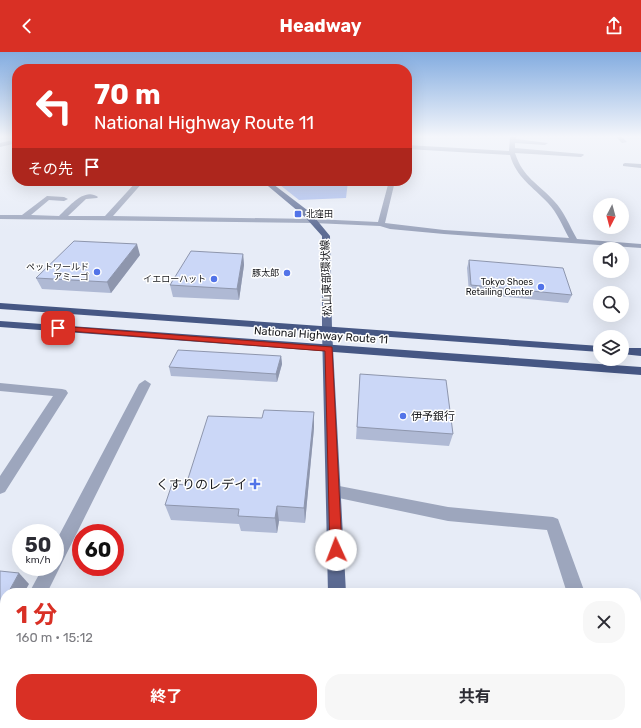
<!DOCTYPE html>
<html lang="ja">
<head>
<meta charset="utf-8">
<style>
  :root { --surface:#fff; --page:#f7f7f7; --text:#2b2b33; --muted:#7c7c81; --accent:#d93025 }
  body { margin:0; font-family:Rubik,"Noto Sans JP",sans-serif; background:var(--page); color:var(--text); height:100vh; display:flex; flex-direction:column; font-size:15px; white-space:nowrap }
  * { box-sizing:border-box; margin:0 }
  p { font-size:13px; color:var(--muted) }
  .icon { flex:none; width:22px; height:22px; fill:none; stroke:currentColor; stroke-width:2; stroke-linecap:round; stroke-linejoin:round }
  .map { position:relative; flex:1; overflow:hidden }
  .side { position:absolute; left:0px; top:536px; width:641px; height:140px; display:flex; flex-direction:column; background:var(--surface); border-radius:16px 16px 0 0; box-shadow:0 4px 16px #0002 }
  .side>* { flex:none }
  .top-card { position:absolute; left:12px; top:12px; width:400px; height:122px; border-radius:16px; box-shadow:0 4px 16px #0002; background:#d93025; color:#fff; overflow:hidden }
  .needle { width:26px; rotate:186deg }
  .buttons { position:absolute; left:593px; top:146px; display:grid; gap:8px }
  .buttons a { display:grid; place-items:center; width:36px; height:36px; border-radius:50%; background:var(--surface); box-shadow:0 4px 16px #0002; font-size:20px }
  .speed { position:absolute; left:12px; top:472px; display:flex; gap:8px; font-size:20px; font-weight:700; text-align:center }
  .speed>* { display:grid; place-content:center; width:52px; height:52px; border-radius:50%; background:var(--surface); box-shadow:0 4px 16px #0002; line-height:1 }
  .speed small { font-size:10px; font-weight:400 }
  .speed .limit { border:6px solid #d22; background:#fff; color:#111 }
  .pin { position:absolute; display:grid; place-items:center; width:34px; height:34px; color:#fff; margin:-17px; border-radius:8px; box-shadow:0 2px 6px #0006 }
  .me { position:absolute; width:44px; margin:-22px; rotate:358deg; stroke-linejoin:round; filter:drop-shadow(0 0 3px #0008) }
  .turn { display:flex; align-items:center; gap:14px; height:84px; padding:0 16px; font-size:18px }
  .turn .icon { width:52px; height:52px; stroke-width:2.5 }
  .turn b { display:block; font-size:28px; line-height:34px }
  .then { display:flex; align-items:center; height:38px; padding:0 16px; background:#0003; gap:8px; font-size:15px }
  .round { display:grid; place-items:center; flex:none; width:42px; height:42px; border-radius:16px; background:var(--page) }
  .head { display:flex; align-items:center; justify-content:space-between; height:68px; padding:0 16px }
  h1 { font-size:24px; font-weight:700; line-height:30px; color:var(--accent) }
  .cta { display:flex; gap:8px; margin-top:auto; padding:8px 16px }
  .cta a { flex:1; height:46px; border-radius:16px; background:var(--accent); color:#fff; font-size:16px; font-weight:700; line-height:46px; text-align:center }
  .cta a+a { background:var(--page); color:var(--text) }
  header { display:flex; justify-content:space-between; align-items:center; height:52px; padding:0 16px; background:var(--accent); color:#fff; font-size:18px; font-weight:700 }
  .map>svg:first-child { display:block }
</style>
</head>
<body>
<header><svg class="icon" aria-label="back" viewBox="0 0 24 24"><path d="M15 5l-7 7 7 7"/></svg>Headway<svg class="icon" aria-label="share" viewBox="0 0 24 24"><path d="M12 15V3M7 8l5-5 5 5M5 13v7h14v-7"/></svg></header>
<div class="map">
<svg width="641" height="676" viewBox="0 0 641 676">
  <rect width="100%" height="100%" fill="#e7ecf7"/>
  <path fill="#d8dff1" d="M0,668L5,669V671H23L66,676H0Z"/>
  <path fill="#a9bdf1" d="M275,129H348L346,146L299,148Z"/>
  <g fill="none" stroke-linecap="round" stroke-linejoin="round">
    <g fill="#9da6bd" fill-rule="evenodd">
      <path d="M510,85H516V87L548,91L545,93L515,91V96L583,102L584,103L581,105L515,101C523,126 538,131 554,149C564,159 570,175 577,187L641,192V196L444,182L390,177L380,174L314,171L0,167V163H22L47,144L64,145L68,147L64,149L49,148L31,163L59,164C69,155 84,135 98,145L97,146L86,147L68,164H105L137,129H144L113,164L314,167L378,170L389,129H395L385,171L444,178L569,186C563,175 557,160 548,151C533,135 516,125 510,103L407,97V93L509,99Z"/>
      <path d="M616,85H622L627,90L622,91Z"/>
      <path d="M17,87V91L0,95V91Z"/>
      <path d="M625,111L641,112V116L623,114V112Z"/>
      <path d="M145,328L151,332L47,541H29L43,515H55V491L139,332Z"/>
      <path d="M0,331L62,337L66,338L68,341L5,440L0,442V424L53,344L0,339Z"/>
      <path d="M334,433L448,455L553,465L558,467L585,541H567L547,478L448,469L334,445L329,443L327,439L329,435Z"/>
      <path d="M5,597V624L0,626V600Z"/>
      <path d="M0,644L5,645V665L0,664Z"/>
      <path d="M224,671H268L270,676H226Z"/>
      <path d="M608,671H628L630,676H610Z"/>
    </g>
    <g fill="#5d6c94" fill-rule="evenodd">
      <path d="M262,129H269L311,161L330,184L332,277L346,541H328L322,277V184L305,165Z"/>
      <rect x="332" y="671" width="20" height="5"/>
    </g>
    <g fill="#465784" fill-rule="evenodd">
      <path d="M0,251L600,294V300L0,257Z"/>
      <path d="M0,269L641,315V323L0,275Z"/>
      <path d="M622,296H641V304L622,302Z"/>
    </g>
  </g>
  <g fill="#afb9d4">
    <path d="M243,202L244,213L239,248L173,245L170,233Z"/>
    <path d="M140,203L111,241L42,237L36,226Z"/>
    <path d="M469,208L572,243L568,251L469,241L467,216Z"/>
    <path d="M281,304L282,312L277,330L171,324L169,315Z"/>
    <path d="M360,322L453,382L449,394L356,387Z"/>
    <path d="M314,360V376L305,471L279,469L277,481L241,479L239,472L171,468L165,453L262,366Z"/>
  </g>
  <g fill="#8e96ad">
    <path d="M137,192L140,203L111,241L107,230Z"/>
    <path d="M243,202L244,213L239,248L237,237Z"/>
    <path d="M281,304L282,312L277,330L276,322Z"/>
    <path d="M314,360V376L305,471L304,456Z"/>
    <path d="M277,454L279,469L277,481L275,466Z"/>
    <path d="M19,521L29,532L24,541H8Z"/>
    <path d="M5,546V577L0,586V554Z"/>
  </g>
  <g fill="#cbd7f7" stroke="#8e96ad">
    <path d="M74,189L137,192L107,230L36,226Z"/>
    <path d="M191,199L243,202L237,237L170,233Z"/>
    <path d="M469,208L563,216L572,243L471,233Z"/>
    <path d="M178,298L281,304L276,322L169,315Z"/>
    <path d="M360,322L446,328L453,382L357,375Z"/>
    <path d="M264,358L314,360L304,456L277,454L275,466L238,464L239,457L165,453L172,432L186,433L208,364L262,366Z"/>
    <path d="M0,519L19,521L8,541H5V546L0,554Z"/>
  </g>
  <linearGradient id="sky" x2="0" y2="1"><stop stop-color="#83ace0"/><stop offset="0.47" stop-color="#f4f6fb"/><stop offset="1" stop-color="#f4f6fb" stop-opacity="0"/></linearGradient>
  <rect width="641" height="180" fill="url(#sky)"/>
  <path fill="#d93025" stroke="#8d1f18" d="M58,274L332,295L342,498L340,502L336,503L332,502L330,498L325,299L56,278L54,276Z"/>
  <g fill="#5273e8" stroke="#fff" stroke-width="1.5">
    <rect x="294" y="158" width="8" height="8" rx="2"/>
    <circle cx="97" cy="220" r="4"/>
    <circle cx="287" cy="221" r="4"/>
    <circle cx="214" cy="227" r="4"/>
    <circle cx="541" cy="235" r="4"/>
    <circle cx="403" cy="364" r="4"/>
    <path d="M253 426h4v4h4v4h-4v4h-4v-4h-4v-4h4z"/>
  </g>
  <g text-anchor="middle" stroke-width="3" stroke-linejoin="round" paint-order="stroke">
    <g font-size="9" fill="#17181c" stroke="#fff" text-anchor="end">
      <text x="306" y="165" text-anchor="start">北窪田</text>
      <text x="89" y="218">ペットワールド<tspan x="89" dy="10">アミーゴ</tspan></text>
      <text x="279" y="224">豚太郎</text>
      <text x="206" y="230">イエローハット</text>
      <text x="533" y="233">Tokyo Shoes<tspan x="533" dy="10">Retailing Center</tspan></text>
    </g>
    <g font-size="11" fill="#17181c" stroke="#fff">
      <text transform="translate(326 226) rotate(-92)" y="4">松山東部環状線</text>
      <text transform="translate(321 283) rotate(4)" y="4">National Highway Route 11</text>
    </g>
    <g font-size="11" fill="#17181c" stroke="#fff" text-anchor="start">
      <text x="411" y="368">伊予銀行</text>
    </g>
    <g font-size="13" fill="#17181c" stroke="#fff" text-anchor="end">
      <text x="247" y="437">くすりのレデイ</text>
    </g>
  </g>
</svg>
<div class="buttons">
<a><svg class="needle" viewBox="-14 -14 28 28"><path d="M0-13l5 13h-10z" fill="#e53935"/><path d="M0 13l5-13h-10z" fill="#7c7c81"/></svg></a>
<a><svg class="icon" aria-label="sound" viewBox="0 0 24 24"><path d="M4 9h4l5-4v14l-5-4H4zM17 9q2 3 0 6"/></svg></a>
<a><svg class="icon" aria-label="search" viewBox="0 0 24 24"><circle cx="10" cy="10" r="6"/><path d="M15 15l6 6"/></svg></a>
<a><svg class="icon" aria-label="layers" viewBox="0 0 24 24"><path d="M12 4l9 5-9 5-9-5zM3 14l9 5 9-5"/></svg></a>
</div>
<div class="speed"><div>50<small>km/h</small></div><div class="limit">60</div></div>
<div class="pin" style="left:58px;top:276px;background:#d93025"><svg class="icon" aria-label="arrive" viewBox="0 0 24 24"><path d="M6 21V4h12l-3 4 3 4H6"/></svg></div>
<svg class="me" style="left:336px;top:498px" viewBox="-20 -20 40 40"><circle r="19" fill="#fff"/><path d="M0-13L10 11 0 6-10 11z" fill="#d93025"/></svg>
<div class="top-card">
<div class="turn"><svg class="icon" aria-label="left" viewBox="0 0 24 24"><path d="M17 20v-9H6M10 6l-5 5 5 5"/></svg><div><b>70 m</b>National Highway Route 11</div></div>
<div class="then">その先<svg class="icon" aria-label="arrive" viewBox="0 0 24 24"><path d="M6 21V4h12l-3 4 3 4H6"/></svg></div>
</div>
<section class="side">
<div class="head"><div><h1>1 分</h1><p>160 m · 15:12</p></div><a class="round"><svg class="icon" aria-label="close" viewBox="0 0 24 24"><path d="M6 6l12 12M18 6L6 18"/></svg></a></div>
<div class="cta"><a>終了</a><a>共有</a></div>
</section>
</div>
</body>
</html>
